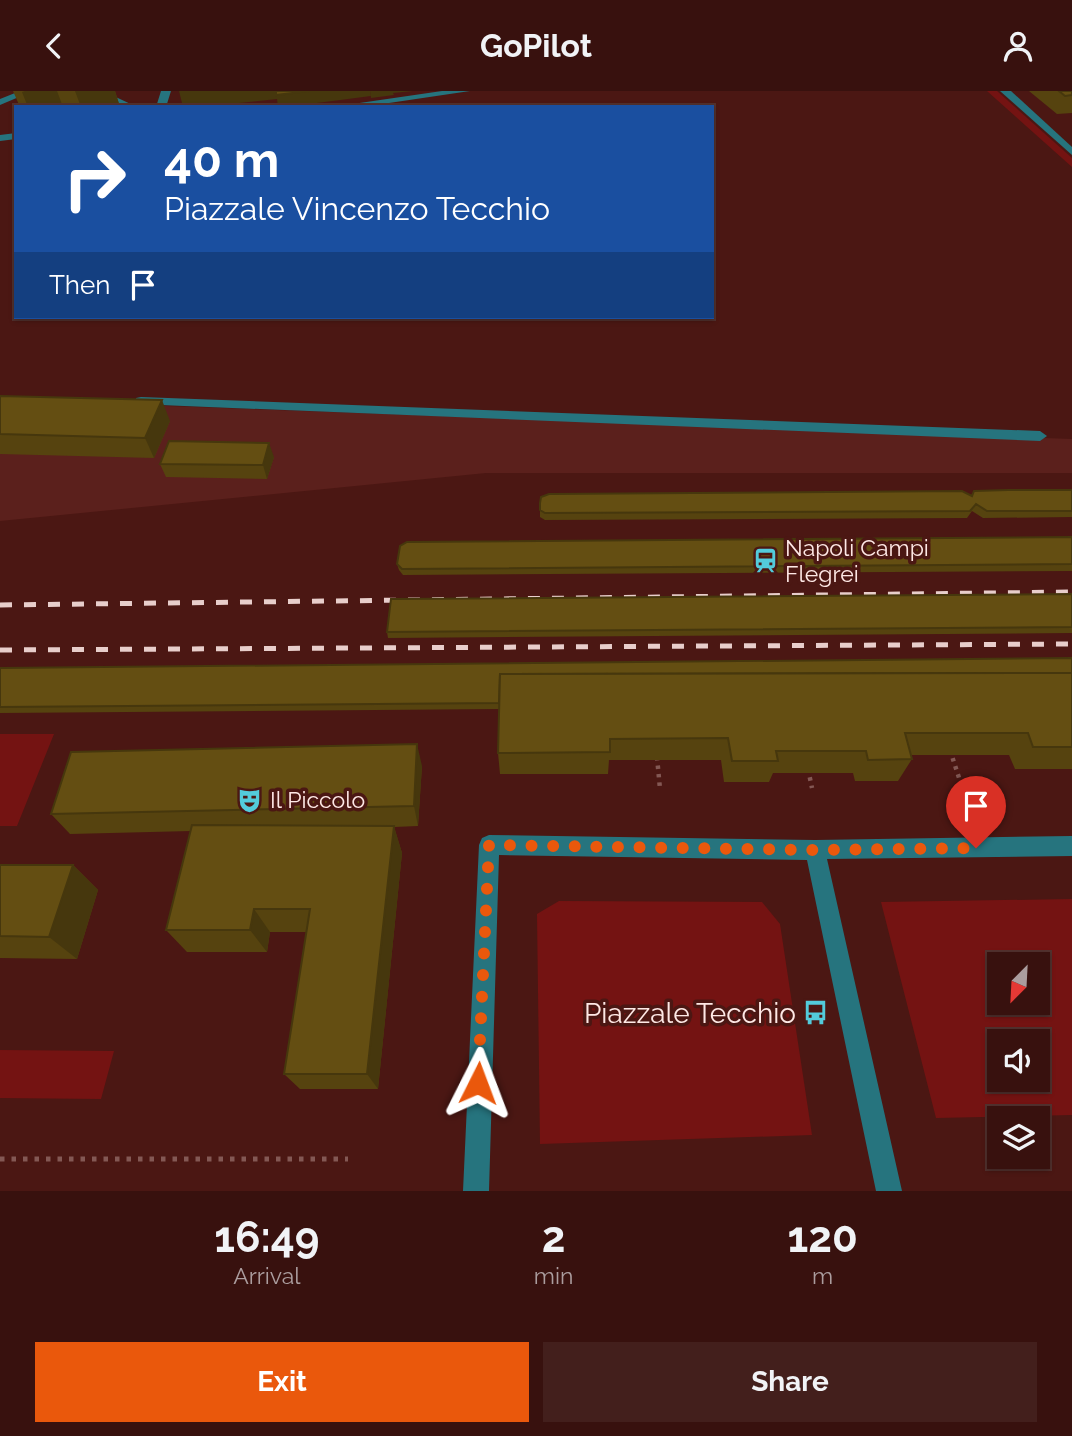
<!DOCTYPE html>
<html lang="en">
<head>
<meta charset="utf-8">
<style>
  :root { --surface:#38110e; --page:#431f1c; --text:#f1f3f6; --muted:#ab9d9e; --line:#52312e; --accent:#ea580c }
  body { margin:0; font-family:Raleway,sans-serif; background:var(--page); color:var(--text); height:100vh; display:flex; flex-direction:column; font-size:26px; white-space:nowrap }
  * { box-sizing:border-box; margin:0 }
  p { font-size:23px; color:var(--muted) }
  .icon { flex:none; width:38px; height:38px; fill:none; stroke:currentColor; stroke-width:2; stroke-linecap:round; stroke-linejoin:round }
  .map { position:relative; height:1100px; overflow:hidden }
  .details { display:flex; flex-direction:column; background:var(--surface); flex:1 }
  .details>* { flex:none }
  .banner { position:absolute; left:14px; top:14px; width:700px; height:214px; border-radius:0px; box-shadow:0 2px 5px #0004,0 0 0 2px var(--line); background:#1a4fa0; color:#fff; overflow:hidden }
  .needle { width:46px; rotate:204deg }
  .tools { position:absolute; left:987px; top:861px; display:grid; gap:14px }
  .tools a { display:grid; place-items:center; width:63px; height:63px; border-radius:0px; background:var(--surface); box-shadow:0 2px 5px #0004,0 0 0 2px var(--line); font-size:35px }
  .pin { position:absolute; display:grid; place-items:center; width:60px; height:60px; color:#fff; margin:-72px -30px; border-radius:50% 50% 50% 0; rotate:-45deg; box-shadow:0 0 7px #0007 }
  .pin .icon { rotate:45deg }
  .me { position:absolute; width:77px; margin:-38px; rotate:3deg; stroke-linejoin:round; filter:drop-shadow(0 0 5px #0008) }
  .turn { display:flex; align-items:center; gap:24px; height:147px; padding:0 35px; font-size:32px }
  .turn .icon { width:91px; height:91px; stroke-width:2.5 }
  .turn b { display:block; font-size:49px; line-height:60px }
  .then { display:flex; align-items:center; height:66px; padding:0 35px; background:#0003; gap:14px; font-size:26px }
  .eta { display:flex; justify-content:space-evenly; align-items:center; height:119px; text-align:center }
  .eta b { font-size:42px; font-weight:700; line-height:49px }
  .button { display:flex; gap:14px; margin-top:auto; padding:14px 35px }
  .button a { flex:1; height:80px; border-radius:0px; background:var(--accent); color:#fff; font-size:28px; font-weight:700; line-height:80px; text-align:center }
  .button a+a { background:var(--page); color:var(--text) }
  header { display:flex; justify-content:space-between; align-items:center; height:91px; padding:0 35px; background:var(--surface); font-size:32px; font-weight:700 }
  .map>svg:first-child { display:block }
</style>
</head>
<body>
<header><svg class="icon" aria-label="back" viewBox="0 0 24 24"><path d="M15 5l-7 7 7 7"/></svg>GoPilot<svg class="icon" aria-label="person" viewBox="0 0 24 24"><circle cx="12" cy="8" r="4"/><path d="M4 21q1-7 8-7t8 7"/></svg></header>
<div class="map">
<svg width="1072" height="1100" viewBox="0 0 1072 1100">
  <rect width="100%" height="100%" fill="#4b1713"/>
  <path fill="#5b201c" d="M0,309L1072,348V382H486L0,430Z"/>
  <g fill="#741312" fill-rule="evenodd">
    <path d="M987,0H997L1072,67V76Z"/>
    <path d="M0,643H54L17,735H0Z"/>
    <path d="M1072,808V1024L936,1027L881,811ZM999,873H1038V912H999ZM999,950H1038V989H999Z"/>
    <path d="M559,810L762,811L780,833L812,1044L540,1053L537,823Z"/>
    <path d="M0,959L114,960L101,1008L0,1007Z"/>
  </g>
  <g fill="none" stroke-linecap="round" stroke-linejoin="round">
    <g stroke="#835854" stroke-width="4.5" stroke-dasharray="3.5 5" stroke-linecap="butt">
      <path d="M950,659L962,696"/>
      <path d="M657,666L660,698"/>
      <path d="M808,678L812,697"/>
    </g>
    <path stroke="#835854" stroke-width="5" stroke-dasharray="4.5 7" stroke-linecap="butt" d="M0,1068H348"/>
    <g fill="#26747e" fill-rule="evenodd">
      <path d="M20,0H33L0,14V8Z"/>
      <path d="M90,0H103L137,16H123Z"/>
      <path d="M161,0H171L166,16H156Z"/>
      <path d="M442,0H470L362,16H332Z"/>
      <path d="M1000,0H1011L1072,56V64Z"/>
      <path d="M16,42V48L0,50V44Z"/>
      <path d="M141,306L1040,340L1047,345L1040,350L136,313V307Z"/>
      <path d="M489,744L815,749L1072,745V765L827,768L902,1100H876L807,769L499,764L489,1100H463L479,754L482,747Z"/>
    </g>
    <g stroke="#e8cecb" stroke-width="5" stroke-dasharray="12 12" stroke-linecap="butt">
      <path d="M0,514L1072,501"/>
      <path d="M0,559L1072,553"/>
    </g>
  </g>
  <g fill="#56430f">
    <path d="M13,0H115L120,16H20Z"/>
    <path d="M1029,0H1072V22L1057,23Z"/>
    <path d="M0,305L170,330L154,367L0,363Z"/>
    <path d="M274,366L267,388L166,386L160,373Z"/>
    <path d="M1072,399V426L983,427L972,420L967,427L545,429L540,426V412L972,404L974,400Z"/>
    <path d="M1072,446V480L403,484L399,479L397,473Z"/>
    <path d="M1072,503V542L388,547L387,541Z"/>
    <path d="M1072,567V678H1015L1009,664H911L912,668L898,690H855L853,682H773L769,691H724L721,669H609L608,683H500L498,662L499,618L0,622V577Z"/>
    <path d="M422,675L418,735L394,736L402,762L378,998H300L284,983L306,841H270L267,861H187L166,839L191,740L70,743L51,723Z"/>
    <path d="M0,774H73L98,799L77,868L0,867Z"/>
  </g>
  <g fill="#46370d">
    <path d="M25,0H57L63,16H28L22,1Z"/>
    <path d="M75,0H115L120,16H81Z"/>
    <path d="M179,0H370L371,5L286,16H278L277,8L202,16H183Z"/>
    <path d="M370,0H413L393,2L394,4L371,7Z"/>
    <path d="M162,309L170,330L154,367L145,347Z"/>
    <path d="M269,352L274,366L267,388L263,374Z"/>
    <path d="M417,653L422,675L418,735L414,715Z"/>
    <path d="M394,735L402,762L378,998L367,983Z"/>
    <path d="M73,774L98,799L77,868L49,846Z"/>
    <path d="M254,818L270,841L267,861L250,839Z"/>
  </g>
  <g fill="#644e12" stroke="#46370d" stroke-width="2">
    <path d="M276,0H309L276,4Z"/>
    <path d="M1059,0H1072V4L1065,5Z"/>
    <path d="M0,305L162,309L145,347L0,343Z"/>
    <path d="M169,350L269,352L263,374L160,373Z"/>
    <path d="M1008,399H1072V420H987L976,413L970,420L545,422L540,419V412L541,406L549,403L962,400L972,405L974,400Z"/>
    <path d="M1072,446V473L402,478L397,473L400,455L407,451Z"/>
    <path d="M1072,503V536L387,541L391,508Z"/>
    <path d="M1072,567V582L500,583L499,612L0,616V577Z"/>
    <path d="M1072,582V656H1033L1028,642H905L912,668L868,669L866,660H776L778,670H732L728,647L610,648V661L498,662L500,583Z"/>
    <path d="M417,653L414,715L51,723L71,661Z"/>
    <path d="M192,734L394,735L367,983H284L310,818H254L250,839H166Z"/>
    <path d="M0,774H73L49,846L0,845Z"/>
  </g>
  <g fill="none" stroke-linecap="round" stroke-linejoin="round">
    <path stroke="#ea580c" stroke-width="12" stroke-dasharray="0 21.6" d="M478,992L489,754L814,759L976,757"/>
  </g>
  <defs>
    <symbol id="station-bare" viewBox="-9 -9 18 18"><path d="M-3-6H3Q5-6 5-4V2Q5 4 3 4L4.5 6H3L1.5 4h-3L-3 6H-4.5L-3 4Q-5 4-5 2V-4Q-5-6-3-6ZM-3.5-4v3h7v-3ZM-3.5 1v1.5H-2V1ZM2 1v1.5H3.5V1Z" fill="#53cbdb" stroke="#4b1713" stroke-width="2.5" paint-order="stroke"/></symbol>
    <symbol id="theatre-bare" viewBox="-9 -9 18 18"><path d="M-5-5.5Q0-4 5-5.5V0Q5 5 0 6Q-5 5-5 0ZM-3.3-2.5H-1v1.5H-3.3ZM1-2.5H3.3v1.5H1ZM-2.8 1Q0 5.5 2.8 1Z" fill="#53cbdb" stroke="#4b1713" stroke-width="2.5" paint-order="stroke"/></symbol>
    <symbol id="bus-bare" viewBox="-9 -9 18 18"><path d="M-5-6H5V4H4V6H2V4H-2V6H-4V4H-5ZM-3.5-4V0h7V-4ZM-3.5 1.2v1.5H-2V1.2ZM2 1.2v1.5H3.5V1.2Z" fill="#53cbdb" stroke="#4b1713" stroke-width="2.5" paint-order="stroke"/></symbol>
  </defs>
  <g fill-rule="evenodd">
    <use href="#station-bare" x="748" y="452" width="35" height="35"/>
    <use href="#theatre-bare" x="232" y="692" width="35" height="35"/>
    <use href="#bus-bare" x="798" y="904" width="35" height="35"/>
  </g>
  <g text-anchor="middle" stroke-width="7" stroke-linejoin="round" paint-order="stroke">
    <g font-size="23" fill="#fee8e5" stroke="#4b1713" text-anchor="start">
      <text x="785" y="465">Napoli Campi<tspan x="785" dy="26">Flegrei</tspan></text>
      <text x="270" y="717">Il Piccolo</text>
    </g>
    <g font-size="28" fill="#fee8e5" stroke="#4b1713" text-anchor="end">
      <text x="796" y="932">Piazzale Tecchio</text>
    </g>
  </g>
</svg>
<div class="tools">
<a><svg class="needle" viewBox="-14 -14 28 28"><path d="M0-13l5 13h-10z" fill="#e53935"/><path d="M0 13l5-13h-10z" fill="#ab9d9e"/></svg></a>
<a><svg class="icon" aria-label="sound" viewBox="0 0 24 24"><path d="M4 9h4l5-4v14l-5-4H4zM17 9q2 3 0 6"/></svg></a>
<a><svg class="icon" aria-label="layers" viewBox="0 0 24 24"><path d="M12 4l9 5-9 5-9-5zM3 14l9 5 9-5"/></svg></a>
</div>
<div class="pin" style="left:976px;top:757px;background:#d93025"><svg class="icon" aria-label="arrive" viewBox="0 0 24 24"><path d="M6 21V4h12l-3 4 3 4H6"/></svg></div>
<svg class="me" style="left:478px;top:992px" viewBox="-20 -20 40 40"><path d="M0-17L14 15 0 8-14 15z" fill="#ea580c" stroke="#fff" stroke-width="4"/></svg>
<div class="banner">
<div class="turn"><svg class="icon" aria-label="right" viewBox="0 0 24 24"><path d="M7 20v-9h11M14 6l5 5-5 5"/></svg><div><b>40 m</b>Piazzale Vincenzo Tecchio</div></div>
<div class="then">Then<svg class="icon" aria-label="arrive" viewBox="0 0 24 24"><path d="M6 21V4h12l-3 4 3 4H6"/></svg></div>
</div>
</div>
<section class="details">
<div class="eta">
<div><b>16:49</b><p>Arrival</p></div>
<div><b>2</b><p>min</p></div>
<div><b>120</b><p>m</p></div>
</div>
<div class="button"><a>Exit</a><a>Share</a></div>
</section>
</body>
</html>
